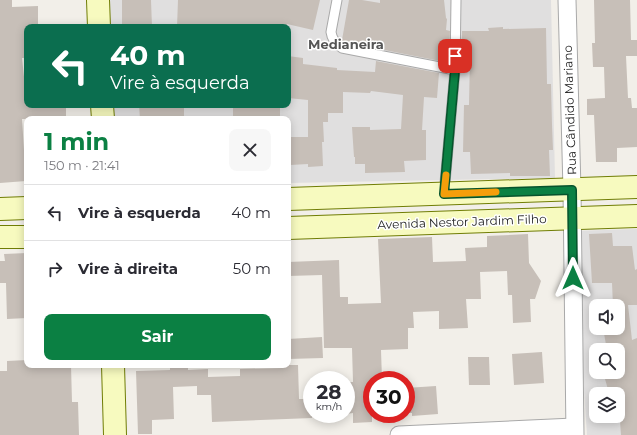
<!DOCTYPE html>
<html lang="pt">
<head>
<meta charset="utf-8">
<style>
  :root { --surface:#fff; --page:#f7f7f7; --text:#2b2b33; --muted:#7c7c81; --line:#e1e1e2; --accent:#0b8043 }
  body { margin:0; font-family:Montserrat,sans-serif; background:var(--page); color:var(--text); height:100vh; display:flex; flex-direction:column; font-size:15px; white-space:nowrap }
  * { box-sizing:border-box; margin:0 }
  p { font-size:13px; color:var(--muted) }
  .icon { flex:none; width:22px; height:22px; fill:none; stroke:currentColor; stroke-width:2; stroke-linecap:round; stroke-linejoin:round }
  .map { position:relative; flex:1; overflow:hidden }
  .drawer { position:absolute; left:24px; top:116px; width:267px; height:252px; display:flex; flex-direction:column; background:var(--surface); border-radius:8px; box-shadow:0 2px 10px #0003 }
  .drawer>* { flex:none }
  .hud { position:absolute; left:24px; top:24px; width:267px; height:84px; border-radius:8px; box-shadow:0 2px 10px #0003; background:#0b6e4f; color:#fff; overflow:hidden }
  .controls { position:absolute; left:589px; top:299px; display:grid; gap:8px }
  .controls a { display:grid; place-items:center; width:36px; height:36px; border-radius:8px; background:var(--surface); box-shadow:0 2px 10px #0003; font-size:20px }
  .speed { position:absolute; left:303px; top:371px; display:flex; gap:8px; font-size:20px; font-weight:700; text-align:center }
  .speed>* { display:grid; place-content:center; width:52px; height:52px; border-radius:50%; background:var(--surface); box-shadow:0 2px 10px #0003; line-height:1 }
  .speed small { font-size:10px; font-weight:400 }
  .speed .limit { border:6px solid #d22; background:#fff; color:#111 }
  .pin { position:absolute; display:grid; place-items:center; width:34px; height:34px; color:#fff; margin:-17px; border-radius:8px; box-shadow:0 2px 6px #0006 }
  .me { position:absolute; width:44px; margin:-22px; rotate:0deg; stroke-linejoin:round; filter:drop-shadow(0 0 3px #0008) }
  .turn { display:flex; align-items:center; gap:14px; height:84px; padding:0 20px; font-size:18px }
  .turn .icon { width:52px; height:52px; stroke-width:2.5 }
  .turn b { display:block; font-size:28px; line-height:34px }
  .round { display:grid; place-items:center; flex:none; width:42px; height:42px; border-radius:8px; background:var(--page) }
  .summary { display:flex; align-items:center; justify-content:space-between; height:68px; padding:0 20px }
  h1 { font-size:24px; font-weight:700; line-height:30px; color:var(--accent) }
  .primary-button { display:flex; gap:8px; margin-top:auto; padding:8px 20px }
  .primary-button a { flex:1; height:46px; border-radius:8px; background:var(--accent); color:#fff; font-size:16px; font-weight:700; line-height:46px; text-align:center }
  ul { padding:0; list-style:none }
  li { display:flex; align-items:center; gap:12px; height:56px; padding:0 20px; border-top:1px solid var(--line) }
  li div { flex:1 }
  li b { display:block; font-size:15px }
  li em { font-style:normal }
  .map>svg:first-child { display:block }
</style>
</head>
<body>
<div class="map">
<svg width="637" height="435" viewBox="0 0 637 435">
  <rect width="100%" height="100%" fill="#f2efe9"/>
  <g fill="#e0dfdf" fill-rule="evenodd">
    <path d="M109,0H551L555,178L288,183V119H113L112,105H288V27H110Z"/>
    <path d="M637,229V435H587L573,231ZM596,306H618V328H596ZM596,350H618V372H596ZM596,394H618V416H596Z"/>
  </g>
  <g fill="#c7bfb8">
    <path d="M0,0H12V7L38,6V27H27V58H22L27,105H66V119H22L26,181L0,183Z"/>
    <path d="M122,0H151L152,27H122Z"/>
    <path d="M178,0H320L313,30L287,24V27H177Z"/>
    <path d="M349,0H362L380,3V0H444L446,18L447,19L446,30L450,31L449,58H442V60H440V61L344,42L342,40Z"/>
    <path d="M594,0H630L631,40H637V56H626L628,98H631L632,108H637V147L617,148V162H596L594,115H587V99L605,98L604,67H593L592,43H595Z"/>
    <path d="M503,27V29L546,28L547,84H551L552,125L553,150H549L550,176H510V173L471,174L470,152H463L464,105H469L470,58H461L462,31H489L488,28Z"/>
    <path d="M288,56L303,58V64L337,68V70L375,72L376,61L439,73L437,98L424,97L422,130H426V160L404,161L405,172L365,173V164H355V157H354L352,127H370V130L401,129L403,95L371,91L370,93L343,92V113H328V122H323L324,142H322L323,166L308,167V164L290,165L289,137H308V100L288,98Z"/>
    <path d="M139,105H184V119H140Z"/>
    <rect x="233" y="105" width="47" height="14"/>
    <path d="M612,233L613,246H632L635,270L637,269V305H628L632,340L637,338V435H621L620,421L616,422V416H618V394H614V391L609,393L603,372H618V350H607L603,328H618V306H613L612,283H592L589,234Z"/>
    <path d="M528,234L529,263L541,281L535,299H530L531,322L513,323L512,295H508L507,271L480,272L481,299H466L468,328L439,329V311L413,312L414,328H408V349L381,350L382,380H372V422L353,423V413L346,414V382H353L352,348H324L322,275L288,276V262L339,260L340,297H348V304L381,303L378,239L432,237L433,262L466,261L465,248L487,247V236Z"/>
    <path d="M27,253V318L7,319L6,283H0V261H5L4,254Z"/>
    <path d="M322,337L323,358L288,359V339Z"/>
    <path d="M542,352L544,383L514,385L512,354Z"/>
    <path d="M468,357H489L490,385H469Z"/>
    <path d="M27,360V365H71L72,402H78L79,435H0V371H7V361Z"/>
    <path d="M170,365H188V370L208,369V377L240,376V369L282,368V365H298L299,399H312V418L212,422L211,395H197V386L173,387L174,419L152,420V434H138L136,371L170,370Z"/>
    <path d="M436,386L438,414L412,416V413H406V388Z"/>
  </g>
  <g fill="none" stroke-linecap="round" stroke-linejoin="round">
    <defs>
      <g id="lane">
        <path d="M337,0L331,32C332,40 336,44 342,48L455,70"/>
        <path d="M444,194L455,70L456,0"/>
      </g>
      <g id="street">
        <path d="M567,0L572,190L575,435"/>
        <path d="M399,435L574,427"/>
      </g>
      <g id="secondary">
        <path d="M98,0L99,27"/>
        <path d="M102,105L103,119"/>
        <path d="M288,199L637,187"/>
        <path d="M0,209L27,208"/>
        <path d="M288,228L637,216"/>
        <path d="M0,237H27"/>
        <path d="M113,365L115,435"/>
      </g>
    </defs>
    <use href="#lane" stroke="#a9a9a9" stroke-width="11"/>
    <use href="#street" stroke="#a9a9a9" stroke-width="19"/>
    <use href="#secondary" stroke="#707d05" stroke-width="24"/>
    <use href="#lane" stroke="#fff" stroke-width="9"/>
    <use href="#street" stroke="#fff" stroke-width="17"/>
    <use href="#secondary" stroke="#f7fabf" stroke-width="22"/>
  </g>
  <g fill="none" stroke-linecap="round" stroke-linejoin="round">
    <defs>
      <path id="route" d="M455,56V70L444,194L572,190L573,278"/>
    </defs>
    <use href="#route" stroke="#07532c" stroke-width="10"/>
    <use href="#route" stroke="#0b8043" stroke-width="7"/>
    <path stroke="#f59e0b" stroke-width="7" d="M446,175L444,194L496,192"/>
  </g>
  <g text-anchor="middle" stroke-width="3" stroke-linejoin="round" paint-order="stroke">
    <g font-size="12" fill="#222" stroke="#fff">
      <text transform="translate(570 110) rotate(-92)" y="4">Rua Cândido Mariano</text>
      <text transform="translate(462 222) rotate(-2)" y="4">Avenida Nestor Jardim Filho</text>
    </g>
    <g font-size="13" font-weight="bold" fill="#555" stroke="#fff">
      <text x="346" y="49">Medianeira</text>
    </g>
  </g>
</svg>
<div class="controls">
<a><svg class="icon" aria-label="sound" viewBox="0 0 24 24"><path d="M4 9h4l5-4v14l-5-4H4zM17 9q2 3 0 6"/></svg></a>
<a><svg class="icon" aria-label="search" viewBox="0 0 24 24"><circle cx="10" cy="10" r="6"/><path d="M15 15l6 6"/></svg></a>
<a><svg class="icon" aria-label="layers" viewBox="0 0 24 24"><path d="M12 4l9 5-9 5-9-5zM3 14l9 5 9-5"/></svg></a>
</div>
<div class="speed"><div>28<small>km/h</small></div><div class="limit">30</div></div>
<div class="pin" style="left:455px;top:56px;background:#d93025"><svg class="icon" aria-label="arrive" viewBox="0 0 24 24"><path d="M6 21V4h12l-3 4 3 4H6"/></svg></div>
<svg class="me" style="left:573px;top:278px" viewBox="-20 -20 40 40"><path d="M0-17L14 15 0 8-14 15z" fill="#0b8043" stroke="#fff" stroke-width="4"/></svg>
<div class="hud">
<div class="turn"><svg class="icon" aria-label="left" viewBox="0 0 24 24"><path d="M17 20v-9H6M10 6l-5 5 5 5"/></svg><div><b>40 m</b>Vire à esquerda</div></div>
</div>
<section class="drawer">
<div class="summary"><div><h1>1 min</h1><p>150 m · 21:41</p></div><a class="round"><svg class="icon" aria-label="close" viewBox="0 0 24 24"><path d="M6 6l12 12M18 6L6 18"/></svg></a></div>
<ul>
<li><svg class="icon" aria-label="left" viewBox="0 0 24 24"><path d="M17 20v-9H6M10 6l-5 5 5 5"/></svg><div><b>Vire à esquerda</b></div><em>40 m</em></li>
<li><svg class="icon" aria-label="right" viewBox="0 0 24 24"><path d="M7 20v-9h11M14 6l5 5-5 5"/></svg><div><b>Vire à direita</b></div><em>50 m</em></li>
</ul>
<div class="primary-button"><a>Sair</a></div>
</section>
</div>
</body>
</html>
